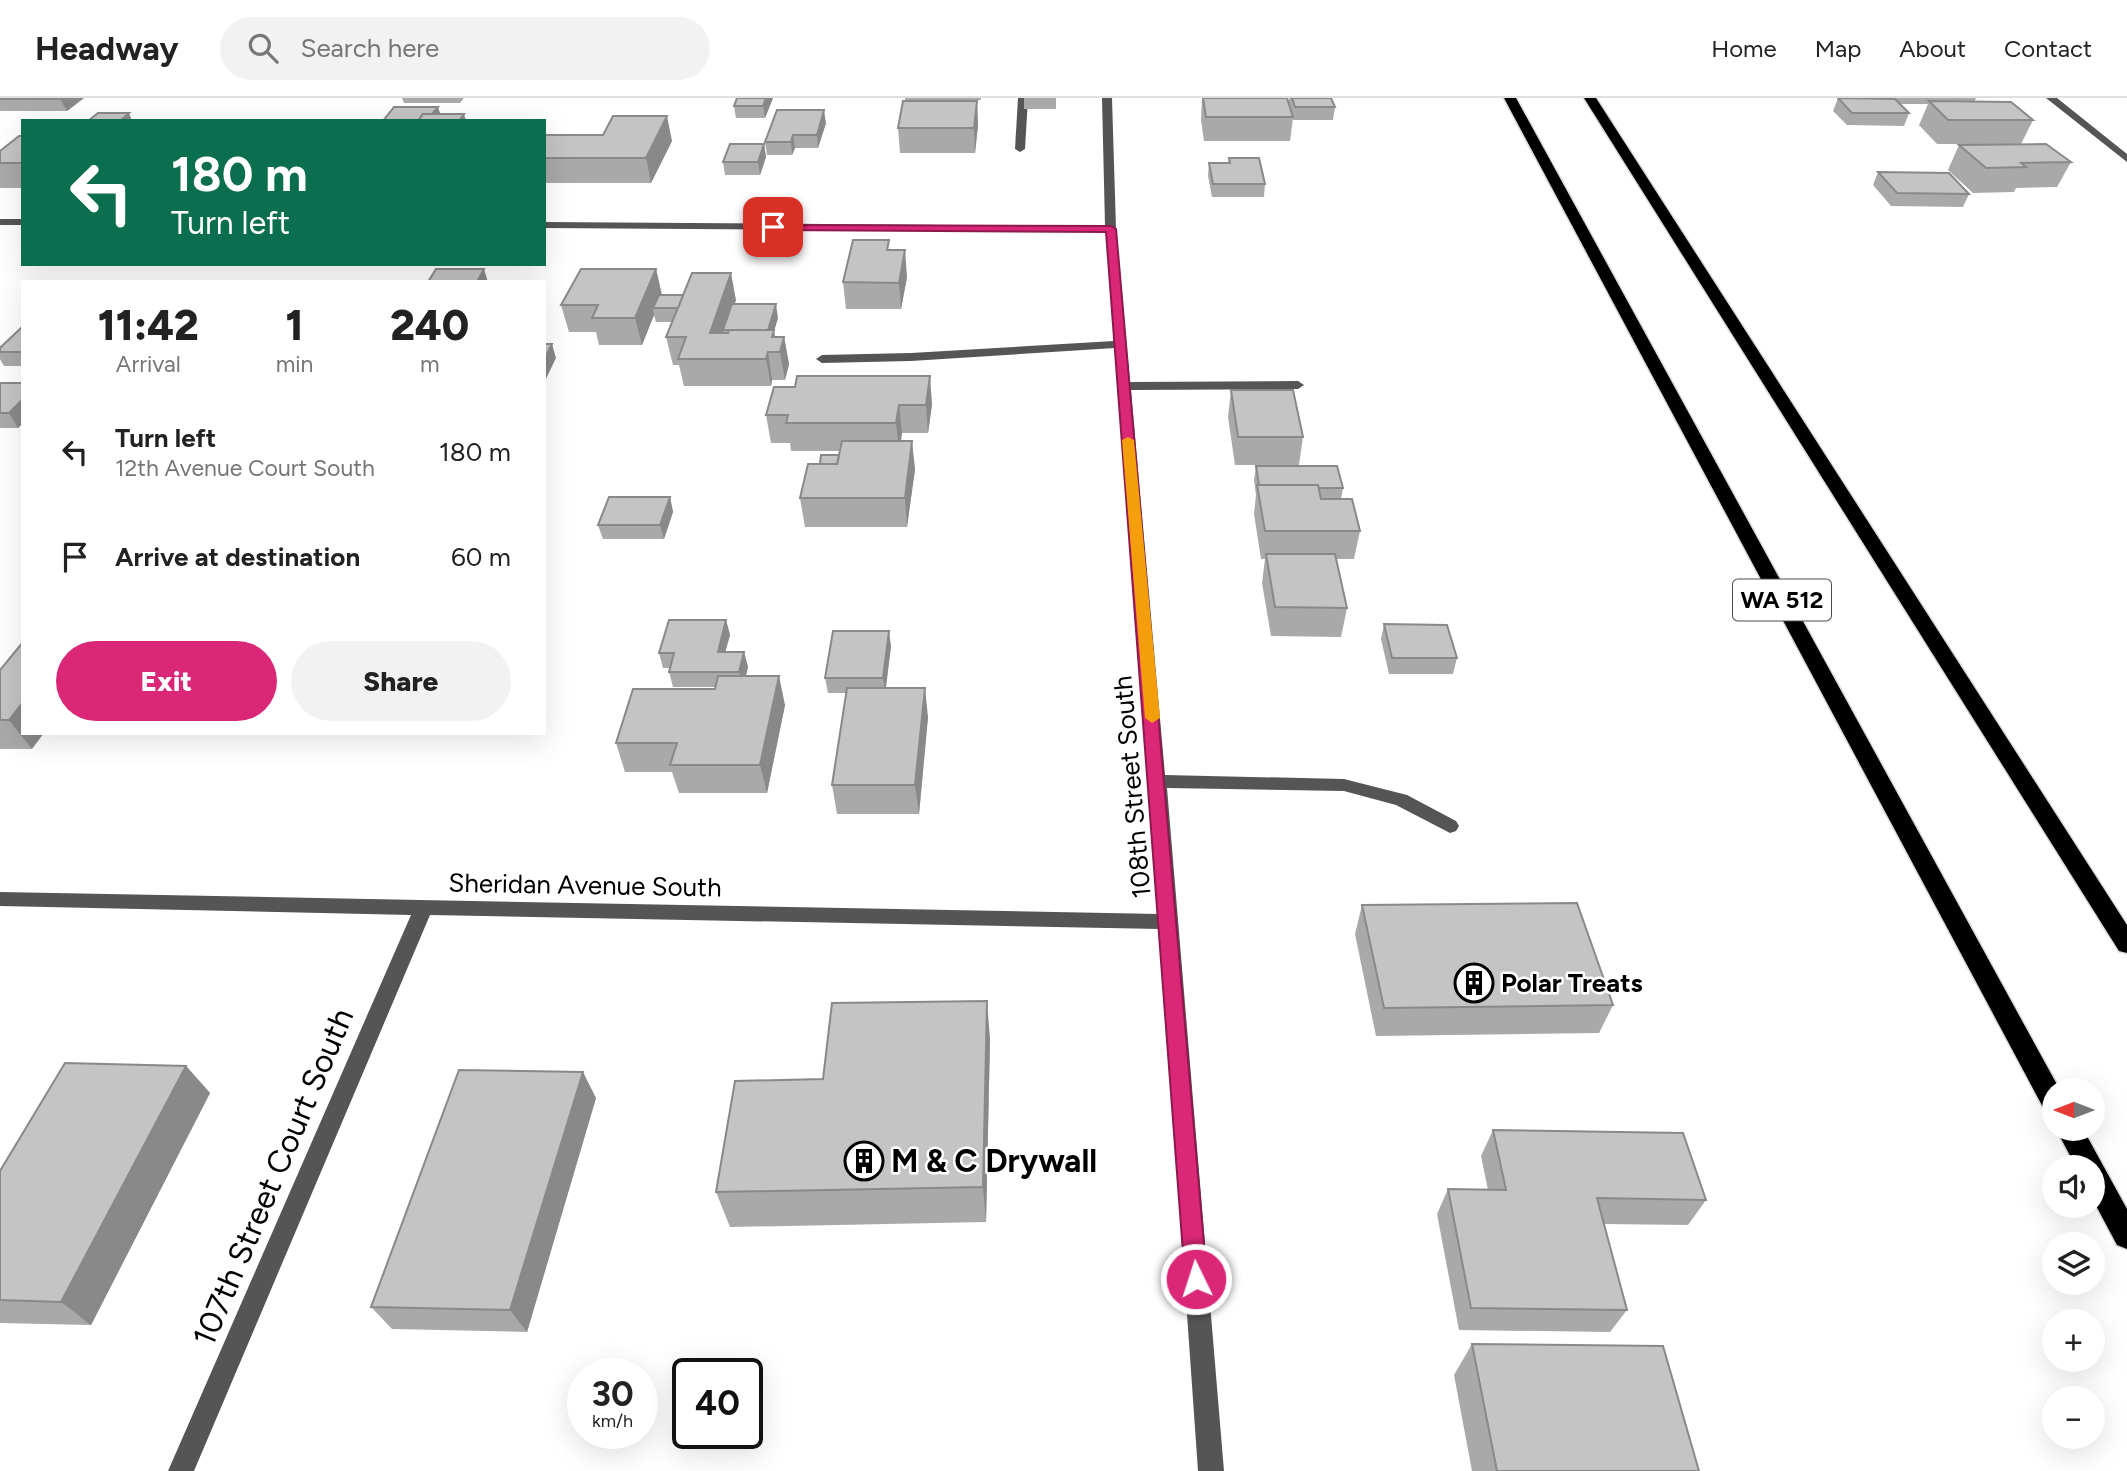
<!DOCTYPE html>
<html lang="en">
<head>
<meta charset="utf-8">
<style>
  :root { --surface:#fff; --page:#f2f2f2; --text:#222; --muted:#767676; --line:#e0e0e0; --accent:#db2777 }
  body { margin:0; font-family:Figtree,sans-serif; background:var(--page); color:var(--text); height:100vh; display:flex; flex-direction:column; font-size:26px; white-space:nowrap }
  * { box-sizing:border-box; margin:0 }
  p { font-size:23px; color:var(--muted) }
  .icon { flex:none; width:38px; height:38px; fill:none; stroke:currentColor; stroke-width:2; stroke-linecap:round; stroke-linejoin:round }
  .map { position:relative; flex:1; overflow:hidden }
  .sheet { position:absolute; left:21px; top:182px; width:525px; height:455px; display:flex; flex-direction:column; background:var(--surface); border-radius:0px; box-shadow:0 7px 28px #0002 }
  .sheet>* { flex:none }
  .banner { position:absolute; left:21px; top:21px; width:525px; height:147px; border-radius:0px; box-shadow:0 7px 28px #0002; background:#0b6e4f; color:#fff; overflow:hidden }
  .needle { width:46px; rotate:270deg }
  .controls { position:absolute; left:2042px; top:980px; display:grid; gap:14px }
  .controls a { display:grid; place-items:center; width:63px; height:63px; border-radius:50%; background:var(--surface); box-shadow:0 7px 28px #0002; font-size:35px }
  .speed { position:absolute; left:567px; top:1260px; display:flex; gap:14px; font-size:35px; font-weight:700; text-align:center }
  .speed>* { display:grid; place-content:center; width:91px; height:91px; border-radius:50%; background:var(--surface); box-shadow:0 7px 28px #0002; line-height:1 }
  .speed small { font-size:18px; font-weight:400 }
  .speed .limit { border:4px solid #111; border-radius:10px; background:#fff; color:#111 }
  .pin { position:absolute; display:grid; place-items:center; width:60px; height:60px; color:#fff; margin:-30px; border-radius:14px; box-shadow:0 4px 10px #0006 }
  .me { position:absolute; width:77px; margin:-38px; rotate:356deg; stroke-linejoin:round; filter:drop-shadow(0 0 5px #0008) }
  .turn { display:flex; align-items:center; gap:24px; height:147px; padding:0 35px; font-size:32px }
  .turn .icon { width:91px; height:91px; stroke-width:2.5 }
  .turn b { display:block; font-size:49px; line-height:60px }
  .eta { display:flex; justify-content:space-evenly; align-items:center; height:119px; text-align:center }
  .eta b { font-size:42px; font-weight:800; line-height:49px }
  .action { display:flex; gap:14px; margin-top:auto; padding:14px 35px }
  .action a { flex:1; height:80px; border-radius:42px; background:var(--accent); color:#fff; font-size:28px; font-weight:800; line-height:80px; text-align:center }
  .action a+a { background:var(--page); color:var(--text) }
  ul { padding:0; list-style:none }
  li { display:flex; align-items:center; gap:21px; height:105px; padding:0 35px }
  li div { flex:1 }
  li b { display:block; font-size:26px }
  li em { font-style:normal }
  header { display:flex; align-items:center; gap:42px; box-sizing:border-box; height:98px; padding:0 35px; background:var(--surface); border-bottom:2px solid var(--line) }
  header strong { font-size:33px }
  nav { display:flex; gap:38px; margin-inline-start:auto; font-size:24px }
  .search { width:490px; height:63px; background:var(--page); display:flex; align-items:center; gap:18px; box-sizing:border-box; padding:0 24px; border-radius:38px; color:var(--muted); font-size:26px }
  .map>svg:first-child { display:block }
</style>
</head>
<body>
<header>
<strong>Headway</strong>
<div class="search"><svg class="icon" aria-label="search" viewBox="0 0 24 24"><circle cx="10" cy="10" r="6"/><path d="M15 15l6 6"/></svg>Search here</div>
<nav><a>Home</a><a>Map</a><a>About</a><a>Contact</a></nav>
</header>
<div class="map">
<svg width="2127" height="1373" viewBox="0 0 2127 1373">
  <rect width="100%" height="100%" fill="#fff"/>
  <g fill="none" stroke-linecap="round" stroke-linejoin="round">
    <defs>
      <g id="highway">
        <path d="M1504,0H1516L2060,992H2054V1016L2045,1013Z"/>
        <path d="M1584,0H1596L2127,827V855L2119,853Z"/>
        <path d="M2056,1031H2083L2127,1111V1151L2117,1147L2093,1102V1069H2076Z"/>
      </g>
    </defs>
    <use href="#highway" stroke="#dbdbdb" stroke-width="3"/>
    <g fill="#555" fill-rule="evenodd">
      <path d="M1018,0H1028L1025,51L1020,54L1015,51Z"/>
      <path d="M1102,0H1112L1116,131L1130,284L1298,283L1304,287L1298,291L1131,292L1165,677L1344,681L1407,697L1456,723L1459,728L1456,733L1450,735L1396,707L1344,693L1167,690L1224,1373H1198L1160,831L430,817L194,1373H168L411,817L0,808V794L1159,816L1115,250L911,263L822,265L816,261L822,257L911,255L1114,243L1106,134L544,130V124L1105,128Z"/>
      <path d="M2046,0H2057L2127,56V64Z"/>
      <rect x="0" y="121" width="23" height="6"/>
    </g>
    <use href="#highway" fill="#000" fill-rule="evenodd"/>
  </g>
  <g fill="#a9a9a9">
    <path d="M0,0H84L67,13H0Z"/>
    <path d="M402,0H464L460,5H404Z"/>
    <path d="M773,0L765,20H736L734,8Z"/>
    <rect x="905" y="0" width="76" height="2"/>
    <rect x="1024" y="0" width="32" height="11"/>
    <path d="M1202,0H1287L1289,5V0H1331L1335,9L1333,22H1293V20L1290,43H1204L1201,22Z"/>
    <path d="M1838,0H1976L1974,4L2033,22L2021,46L2071,64L2057,89L2016,90L2014,94L1973,95L1948,72L1959,47L1994,46H1937L1919,27L1928,6H1900L1909,15L1904,28L1847,27L1833,13Z"/>
    <path d="M977,3L978,27L975,55H900L898,30Z"/>
    <path d="M826,25L818,50H795L792,57H767L765,44Z"/>
    <path d="M544,37L672,43L651,85H544Z"/>
    <path d="M23,38V90H0V53Z"/>
    <path d="M764,46L766,59L760,77H725L723,64Z"/>
    <path d="M1229,60L1265,86L1264,99H1212L1208,78L1209,65H1228Z"/>
    <path d="M1878,74L1969,96L1963,109L1891,108L1873,87Z"/>
    <path d="M890,152L907,179L901,211H846L843,184Z"/>
    <path d="M656,171L662,197L736,202L734,206L778,220L774,233L775,239H784L789,266L785,282H772L771,288H684L679,267H673L666,239L672,224H656L654,217L642,247H599L596,234H569L561,207Z"/>
    <path d="M23,228V268H4L0,261V250Z"/>
    <path d="M0,285H23V325L18,330H0Z"/>
    <path d="M774,289L932,306L928,335H902L901,343L915,371L907,429H805L800,400L820,366L839,357L840,353H791L790,345H771L766,317Z"/>
    <path d="M1231,292L1303,339L1299,367H1235L1228,319Z"/>
    <path d="M1256,368L1343,390L1341,401L1360,433L1354,461H1336L1347,510L1341,539L1271,538L1262,485L1265,461H1261L1254,416L1256,397L1254,382Z"/>
    <path d="M670,399L673,414L664,441H603L598,427Z"/>
    <path d="M726,522L730,537L725,554H744L748,569L746,578L785,607L767,695H679L672,674H625L616,645L715,591L716,589H673L669,574L670,570H663L659,555Z"/>
    <path d="M1384,526L1457,560L1453,576H1389L1381,541Z"/>
    <path d="M891,548L886,590L928,619L919,716H837L832,687L846,595H828L825,580Z"/>
    <path d="M0,572L32,651H0Z"/>
    <path d="M1362,807L1613,907L1599,935L1376,938L1355,836Z"/>
    <path d="M990,941L986,1124L730,1129L716,1094L823,981Z"/>
    <path d="M186,968L210,995L91,1227L0,1225V1073Z"/>
    <path d="M596,1000L527,1234L392,1231L371,1209Z"/>
    <path d="M1493,1032L1706,1102L1688,1127L1604,1126L1627,1212L1610,1234L1459,1232L1437,1116L1448,1091L1488,1092L1481,1058Z"/>
    <path d="M1472,1246L1699,1373H1472L1454,1277Z"/>
  </g>
  <g fill="#898989">
    <path d="M62,0H84L67,13L60,1Z"/>
    <path d="M766,0H773L765,20L763,8Z"/>
    <path d="M977,3L978,27L975,55L974,30Z"/>
    <path d="M438,9L442,21L427,23Z"/>
    <path d="M824,12L826,25L818,50L817,37Z"/>
    <path d="M129,15L132,23H120Z"/>
    <path d="M464,16L466,23H459Z"/>
    <path d="M667,18L672,43L651,85L646,60Z"/>
    <path d="M793,37L795,50L792,57L791,44Z"/>
    <path d="M764,46L766,59L760,77L758,64Z"/>
    <path d="M905,152L907,179L901,211L899,185Z"/>
    <path d="M484,171L488,184H477Z"/>
    <path d="M656,171L662,198L653,210L654,217L642,247L635,220Z"/>
    <path d="M731,175L736,202L726,232H723L724,236L716,262L710,235Z"/>
    <path d="M776,206L778,220L774,233L778,254L768,232Z"/>
    <path d="M784,239L789,266L785,282L780,254Z"/>
    <path d="M552,246L556,260L544,285V262Z"/>
    <path d="M768,254L772,282L771,288L766,261Z"/>
    <path d="M930,278L932,306L928,335L926,307Z"/>
    <path d="M23,301V325L18,330L9,315Z"/>
    <path d="M899,307L902,335L899,353L896,325Z"/>
    <path d="M912,343L915,371L907,429L905,400Z"/>
    <path d="M670,399L673,414L664,441L660,427Z"/>
    <path d="M726,522L730,537L721,569L718,554Z"/>
    <path d="M889,533L891,548L885,595L883,580Z"/>
    <path d="M744,554L748,569L743,589L739,574Z"/>
    <path d="M779,578L785,607L767,695L760,667Z"/>
    <path d="M925,590L928,619L919,716L915,687Z"/>
    <path d="M23,604V635H44L32,651L9,622Z"/>
    <path d="M987,903L990,941L986,1124L983,1089Z"/>
    <path d="M186,968L210,995L91,1227L61,1204Z"/>
    <path d="M583,974L596,1000L527,1234L510,1212Z"/>
  </g>
  <g fill="#c4c4c4" stroke="#898989" stroke-width="2">
    <path d="M0,0H62L60,1H0Z"/>
    <path d="M737,0H766L763,8H734Z"/>
    <path d="M1203,0H1287L1293,19H1206Z"/>
    <path d="M1292,0H1331L1335,9H1295Z"/>
    <path d="M1838,0L1895,1L1909,15H1852Z"/>
    <path d="M903,3H977L974,30H898Z"/>
    <path d="M1929,3L2011,4L2033,22H1948Z"/>
    <path d="M394,9H438L432,16H423L418,23H383Z"/>
    <path d="M777,12H824L817,37H793L791,44H765Z"/>
    <path d="M98,15H129L120,23H88Z"/>
    <path d="M423,16H464L459,23H418Z"/>
    <path d="M613,18H667L646,60H544V37H603Z"/>
    <path d="M19,38H23V65H0V53Z"/>
    <path d="M730,46H764L758,64H723Z"/>
    <path d="M2046,46L2071,64L2021,65L2026,69L1986,70L1959,47Z"/>
    <path d="M1229,60H1259L1265,86H1213L1209,65H1230Z"/>
    <path d="M1878,74L1949,75L1969,96L1897,95Z"/>
    <path d="M853,142H889L887,152H905L899,185L843,184Z"/>
    <path d="M436,171H484L477,184H428Z"/>
    <path d="M581,171H656L635,220H592L598,207H561Z"/>
    <path d="M692,175H731L710,235H728L729,232H774L772,239H784L780,254H768L766,261H678L686,239H666Z"/>
    <path d="M659,197H683L678,210H653Z"/>
    <path d="M732,206H776L768,232H723Z"/>
    <path d="M23,228V254H0V250Z"/>
    <path d="M544,246H552L544,262Z"/>
    <path d="M797,278H930L926,307H899L896,325H786L788,317H766L774,289H795Z"/>
    <path d="M0,285H23V301L9,315H0Z"/>
    <path d="M1231,292H1293L1303,339H1238Z"/>
    <path d="M842,343H912L905,400H800L808,366H837Z"/>
    <path d="M821,357H839L837,366H820Z"/>
    <path d="M1256,368H1337L1343,390H1319L1318,387H1259Z"/>
    <path d="M1257,387H1318L1321,401H1352L1360,433H1265Z"/>
    <path d="M609,399H670L660,427H598Z"/>
    <path d="M1266,456H1335L1347,510L1275,509Z"/>
    <path d="M669,522H726L718,554H744L739,574H669L674,555H659Z"/>
    <path d="M1384,526L1447,527L1457,560H1392Z"/>
    <path d="M833,533H889L883,580H825Z"/>
    <path d="M23,544V604L9,622H0V572Z"/>
    <path d="M718,578H779L760,667H670L677,645H616L633,591H715Z"/>
    <path d="M847,590H925L915,687H832Z"/>
    <path d="M1577,805L1613,907L1384,910L1362,807Z"/>
    <path d="M987,903L983,1089L716,1094L735,983L823,981L832,905Z"/>
    <path d="M65,965L186,968L61,1204L0,1202V1073Z"/>
    <path d="M459,972L583,974L510,1212L371,1209Z"/>
    <path d="M1493,1032L1683,1035L1706,1102L1597,1100L1627,1212L1471,1210L1448,1091L1506,1092Z"/>
    <path d="M1472,1246L1663,1248L1699,1373H1497Z"/>
  </g>
  <path fill="#db2777" stroke="#8e194d" stroke-width="2" d="M769,127L1111,128L1116,131L1207,1181L1204,1188L1196,1191L1189,1188L1185,1181L1106,134L773,132L769,131Z"/>
  <path fill="#f59e0b" d="M1128,339L1134,342L1160,620L1152,625L1145,620L1122,342Z"/>
  <defs>
    <symbol id="building-ring" viewBox="-11 -11 22 22"><circle r="9.5" fill="#fff" stroke="#000" stroke-width="1.5"/><path d="M-4-6H4V6H1V3H-1V6H-4ZM-2.5-4.3h1.7v1.8h-1.7ZM.8-4.3h1.7v1.8H.8ZM-2.5-1h1.7V.8h-1.7ZM.8-1h1.7V.8H.8Z" fill="#000"/></symbol>
  </defs>
  <g fill-rule="evenodd">
    <use href="#building-ring" x="1452" y="863" width="44" height="44"/>
    <use href="#building-ring" x="842" y="1041" width="44" height="44"/>
  </g>
  <g text-anchor="middle" stroke-width="5" stroke-linejoin="round" paint-order="stroke">
    <rect fill="#fff" stroke="#4c4c4c" stroke-width="2" x="1733" y="481.5" width="98" height="41" rx="5"/>
    <g font-size="24" font-weight="bold" fill="#000">
      <text x="1782" y="510">WA 512</text>
    </g>
    <g font-size="26" fill="#000" stroke="#fff">
      <text transform="translate(1132 689) rotate(-95)" y="9">108th Street South</text>
      <text transform="translate(585 787) rotate(1)" y="9">Sheridan Avenue South</text>
    </g>
    <g font-size="26" font-weight="bold" fill="#000" stroke="#fff" text-anchor="start">
      <text x="1501" y="894">Polar Treats</text>
    </g>
    <g font-size="32" font-weight="bold" fill="#000" stroke="#fff" text-anchor="start">
      <text x="891" y="1074">M &amp; C Drywall</text>
    </g>
    <g font-size="32" fill="#000" stroke="#fff">
      <text transform="translate(273 1079) rotate(-67)" y="11">107th Street Court South</text>
    </g>
  </g>
</svg>
<div class="controls">
<a><svg class="needle" viewBox="-14 -14 28 28"><path d="M0-13l5 13h-10z" fill="#e53935"/><path d="M0 13l5-13h-10z" fill="#767676"/></svg></a>
<a><svg class="icon" aria-label="sound" viewBox="0 0 24 24"><path d="M4 9h4l5-4v14l-5-4H4zM17 9q2 3 0 6"/></svg></a>
<a><svg class="icon" aria-label="layers" viewBox="0 0 24 24"><path d="M12 4l9 5-9 5-9-5zM3 14l9 5 9-5"/></svg></a>
<a>+</a>
<a>−</a>
</div>
<div class="speed"><div>30<small>km/h</small></div><div class="limit">40</div></div>
<div class="pin" style="left:773px;top:129px;background:#d93025"><svg class="icon" aria-label="arrive" viewBox="0 0 24 24"><path d="M6 21V4h12l-3 4 3 4H6"/></svg></div>
<svg class="me" style="left:1196px;top:1181px" viewBox="-20 -20 40 40"><circle r="17" fill="#db2777" stroke="#fff" stroke-width="3"/><path d="M0-11L8 9 0 5-8 9z" fill="#fff"/></svg>
<div class="banner">
<div class="turn"><svg class="icon" aria-label="left" viewBox="0 0 24 24"><path d="M17 20v-9H6M10 6l-5 5 5 5"/></svg><div><b>180 m</b>Turn left</div></div>
</div>
<section class="sheet">
<div class="eta">
<div><b>11:42</b><p>Arrival</p></div>
<div><b>1</b><p>min</p></div>
<div><b>240</b><p>m</p></div>
</div>
<ul>
<li><svg class="icon" aria-label="left" viewBox="0 0 24 24"><path d="M17 20v-9H6M10 6l-5 5 5 5"/></svg><div><b>Turn left</b><p>12th Avenue Court South</p></div><em>180 m</em></li>
<li><svg class="icon" aria-label="arrive" viewBox="0 0 24 24"><path d="M6 21V4h12l-3 4 3 4H6"/></svg><div><b>Arrive at destination</b></div><em>60 m</em></li>
</ul>
<div class="action"><a>Exit</a><a>Share</a></div>
</section>
</div>
</body>
</html>
